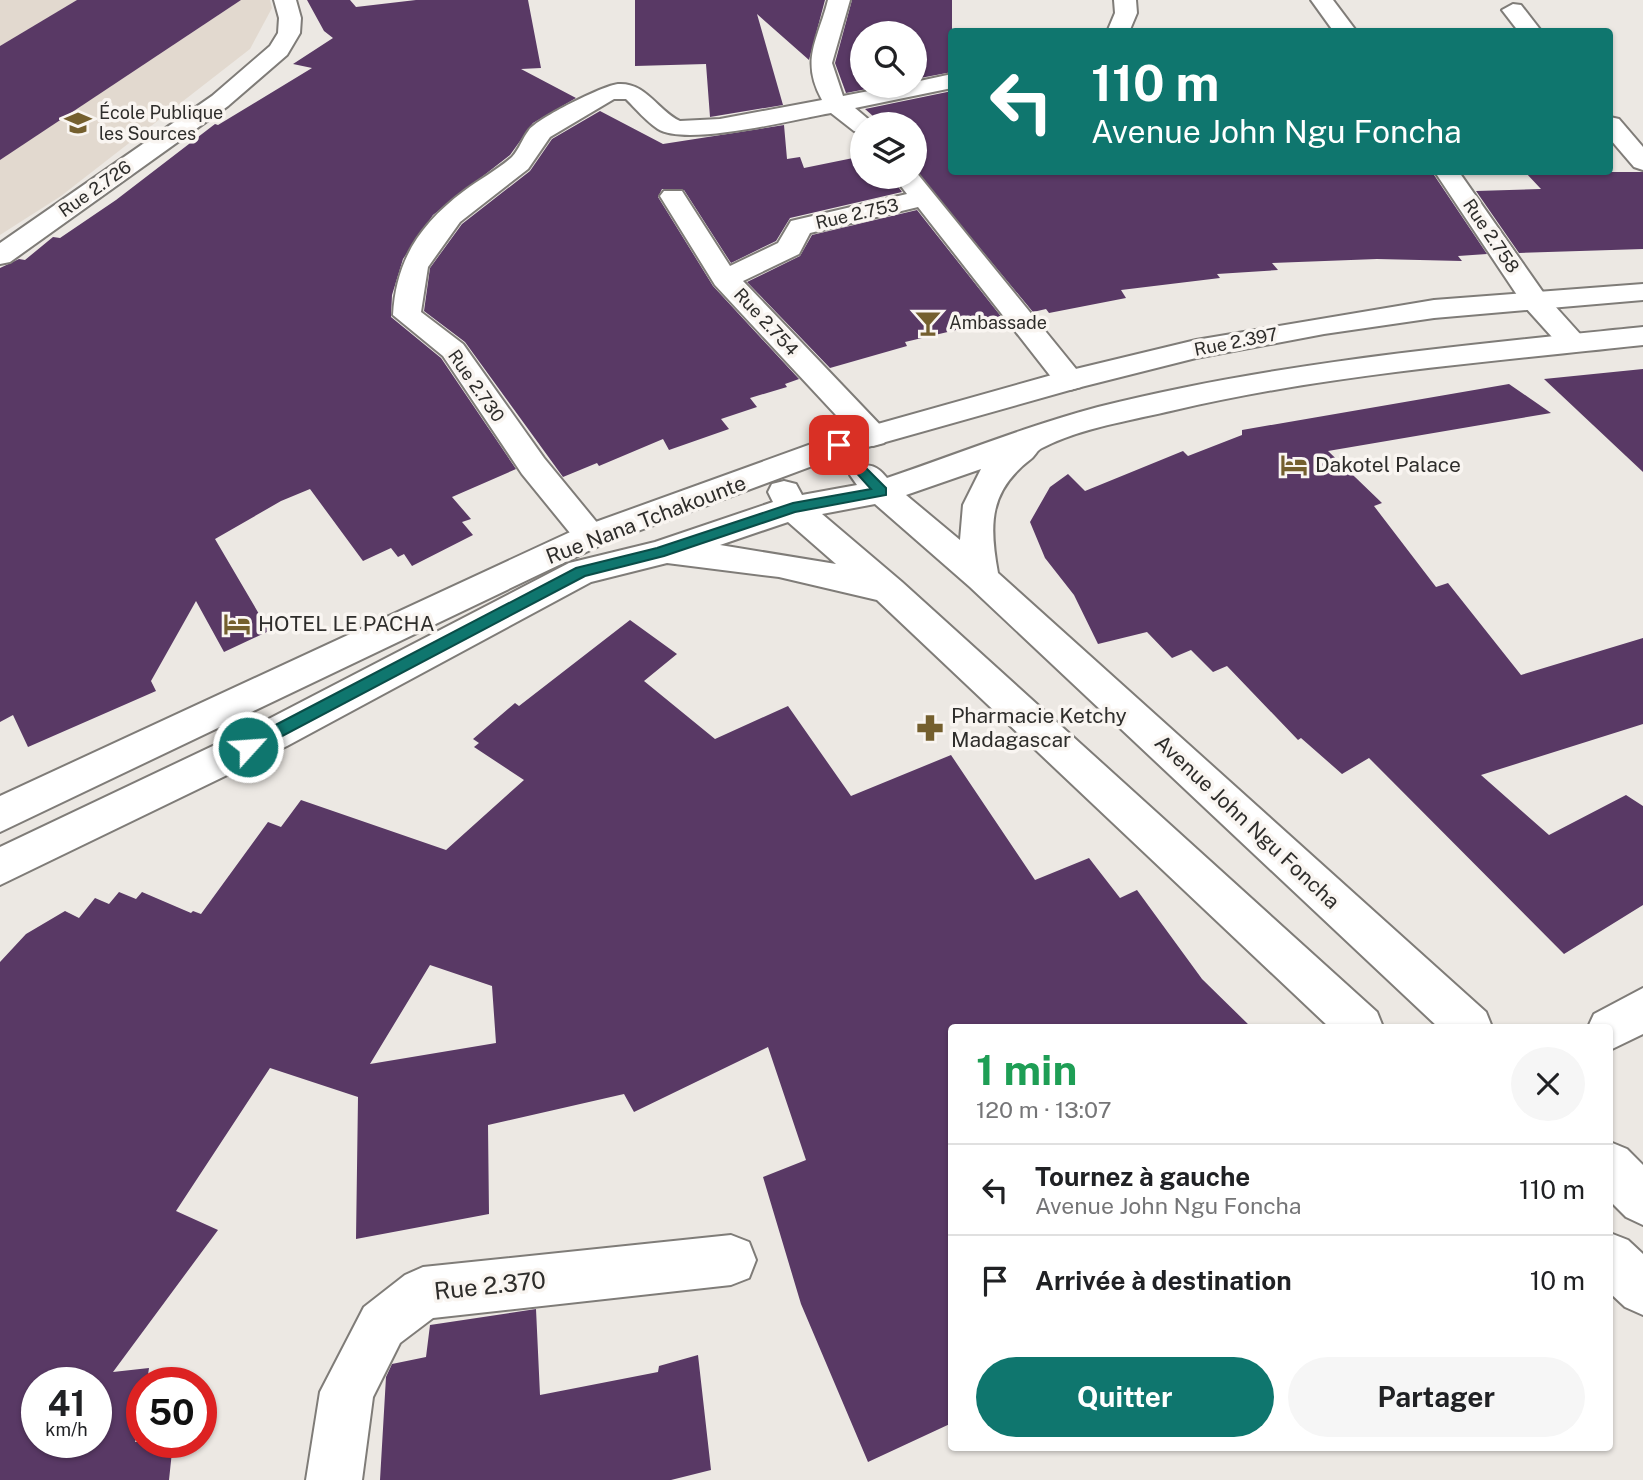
<!DOCTYPE html>
<html lang="fr">
<head>
<meta charset="utf-8">
<style>
  :root { --surface:#fff; --page:#f6f6f6; --text:#202124; --muted:#757577; --line:#e0e0e0; --accent:#0f766e }
  body { margin:0; font-family:"Public Sans",sans-serif; background:var(--page); color:var(--text); height:100vh; display:flex; flex-direction:column; font-size:26px; white-space:nowrap }
  * { box-sizing:border-box; margin:0 }
  p { font-size:23px; color:var(--muted) }
  .icon { flex:none; width:38px; height:38px; fill:none; stroke:currentColor; stroke-width:2; stroke-linecap:round; stroke-linejoin:round }
  .map { position:relative; flex:1; overflow:hidden }
  .sheet { position:absolute; left:948px; top:1024px; width:665px; height:427px; display:flex; flex-direction:column; background:var(--surface); border-radius:7px; box-shadow:0 2px 5px #0004 }
  .sheet>* { flex:none }
  .hud { position:absolute; left:948px; top:28px; width:665px; height:147px; border-radius:7px; box-shadow:0 2px 5px #0004; background:#0f766e; color:#fff; overflow:hidden }
  .tools { position:absolute; left:850px; top:21px; display:grid; gap:14px }
  .tools a { display:grid; place-items:center; width:77px; height:77px; border-radius:50%; background:var(--surface); box-shadow:0 2px 5px #0004; font-size:35px }
  .speed { position:absolute; left:21px; top:1367px; display:flex; gap:14px; font-size:35px; font-weight:700; text-align:center }
  .speed>* { display:grid; place-content:center; width:91px; height:91px; border-radius:50%; background:var(--surface); box-shadow:0 2px 5px #0004; line-height:1 }
  .speed small { font-size:18px; font-weight:400 }
  .speed .limit { border:10px solid #d22; background:#fff; color:#111 }
  .pin { position:absolute; display:grid; place-items:center; width:60px; height:60px; color:#fff; margin:-30px; border-radius:14px; box-shadow:0 4px 10px #0006 }
  .me { position:absolute; width:77px; margin:-38px; rotate:64deg; stroke-linejoin:round; filter:drop-shadow(0 0 5px #0008) }
  .turn { display:flex; align-items:center; gap:24px; height:147px; padding:0 28px; font-size:32px }
  .turn .icon { width:91px; height:91px; stroke-width:2.5 }
  .turn b { display:block; font-size:49px; line-height:60px }
  .round { display:grid; place-items:center; flex:none; width:74px; height:74px; border-radius:37px; background:var(--page) }
  .headline { display:flex; align-items:center; justify-content:space-between; height:119px; padding:0 28px }
  h1 { font-size:42px; font-weight:700; line-height:52px; color:#1e9e55 }
  .action { display:flex; gap:14px; margin-top:auto; padding:14px 28px }
  .action a { flex:1; height:80px; border-radius:42px; background:var(--accent); color:#fff; font-size:28px; font-weight:700; line-height:80px; text-align:center }
  .action a+a { background:var(--page); color:var(--text) }
  ul { padding:0; list-style:none }
  li { display:flex; align-items:center; gap:21px; height:91px; padding:0 28px; border-top:2px solid var(--line) }
  li div { flex:1 }
  li b { display:block; font-size:26px }
  li em { font-style:normal }
  .map>svg:first-child { display:block }
</style>
</head>
<body>
<div class="map">
<svg width="1643" height="1480" viewBox="0 0 1643 1480">
  <rect width="100%" height="100%" fill="#ece8e3"/>
  <path fill="#e2d9cf" d="M0,0H270L272,8L250,49L61,196L0,235Z"/>
  <g fill="#593965" fill-rule="evenodd">
    <path d="M77,0H241L0,160V46Z"/>
    <path d="M307,0H350L356,7L416,0H528L541,68L521,69L576,98L533,123L510,155L433,215L403,259L392,295L391,317L441,358L516,469L452,497L471,519L462,522L473,535L412,566L404,554L398,557L391,548L363,561L310,489L281,501L215,539L269,631L224,652L196,601L151,681L156,691L28,747L13,715L0,722V268L19,259L25,260L53,237L60,238L116,200L215,124L218,125L312,68L293,64L333,38L324,31Z"/>
    <path d="M635,0H825L809,60L757,14L783,105L710,117L706,64L635,66Z"/>
    <path d="M852,0H952V72L915,79V33H863V86H882L846,93L835,63Z"/>
    <path d="M952,91V172H1432L1487,254L1458,256L1462,261L1377,259L1272,263L1278,270L1217,274L1220,278L1121,290L1126,298L1049,313L1046,309L1033,312L915,170V124H882L865,109Z"/>
    <path d="M600,111L663,144L784,125L787,159L800,157L804,168L863,156V177H891L902,192L790,218L776,241L731,263L684,190L662,189L658,197L713,286L799,379L785,384L787,387L750,398L757,407L721,419L729,429L669,450L663,439L599,466L597,463L563,477L465,342L424,311L430,268L462,224L530,171L552,139Z"/>
    <path d="M1525,172H1643V249L1519,253L1476,191L1541,189Z"/>
    <path d="M917,210L1003,319L905,342L907,346L830,368L747,282L800,256L812,235Z"/>
    <path d="M1643,369V472L1544,379Z"/>
    <path d="M1509,384L1551,413L1328,451L1382,503L1374,506L1436,587L1448,583L1521,675L1643,638V724L1481,775L1549,835L1626,795L1643,806V905L1564,954L1369,758L1342,774L1301,738L1298,740L1227,666L1213,672L1191,650L1172,658L1147,632L1098,644L1074,595L1045,558L1030,522L1050,487L1068,474L1085,491L1183,451L1188,456L1242,435V430Z"/>
    <path d="M630,620L677,654L644,681L715,739L788,706L851,796L951,755L1035,880L1089,858L1120,898L1137,890L1202,979L1251,1027H952V1423L868,1462L801,1304L763,1177L806,1160L768,1047L634,1112L624,1094L488,1125L489,1214L356,1239L358,1097L270,1068L176,1211L218,1230L113,1372L149,1368L147,1382H142V1408L135,1442H173L169,1480H0V962L26,934L65,911L79,918L95,898L109,904L119,892L136,899L142,892L191,913L193,911L201,914L268,822L281,827L301,800L446,850L524,780L474,747L479,743L473,739L515,703L519,706ZM430,965L492,986L496,1043L370,1064ZM37,1382H96V1442H37Z"/>
    <path d="M536,1309L540,1395L658,1372L659,1366L698,1355L711,1470L671,1480H380L386,1377L392,1364L426,1357L430,1325Z"/>
  </g>
  <g fill="none" stroke-linecap="round" stroke-linejoin="round">
    <defs>
      <g id="minor">
        <path d="M274,0H296L301,18L300,33L287,55L228,106L10,262L0,264V243L212,96L270,46L278,33L279,18Z"/>
        <path d="M828,0H850L832,63L843,96L895,86H915V82L952,74V88L855,108L874,124H863V133L854,131L831,113C796,119 687,147 658,129C647,122 636,109 626,99H614L550,137L528,169L460,222L428,267L421,312L463,344L544,458L608,536L603,544L591,548L579,544L522,474L443,356L393,315C396,260 420,224 464,191C480,179 497,170 512,157C520,148 522,139 529,130C538,118 602,86 618,84C646,82 657,110 680,121L720,119L822,100C800,60 818,40 828,0Z"/>
        <path d="M1114,0H1136L1137,13L1129,32H1107L1115,13Z"/>
        <path d="M1311,0H1333L1357,32H1334Z"/>
        <path d="M1513,4L1521,5L1542,32H1519L1502,10Z"/>
        <path d="M1610,117L1619,119L1643,147V170L1634,167L1610,139Z"/>
        <path d="M916,172L1085,380L1081,387L1070,390L1059,387L918,207L810,233L799,254L743,281L884,429L889,436L884,443L873,446L862,443L715,285L660,196L664,191H682L730,266L778,243L791,221L907,194L894,177H915Z"/>
        <path d="M1435,172H1459L1545,295L1581,335L1586,341L1581,347L1571,350L1561,347L1525,307Z"/>
        <path d="M1643,988V1034L1610,1050V1027H1588L1594,1014Z"/>
        <path d="M731,1235L749,1242L756,1260L749,1278L731,1285L433,1318L400,1343L373,1397L362,1480H306L320,1392L364,1307L405,1275L423,1267Z"/>
      </g>
      <g id="secondary">
        <path d="M1643,284V300L1434,318L1324,334L1196,358L1077,388L850,452L603,544L0,832V796L579,528L828,438L1059,373L1196,340L1434,300Z"/>
        <path d="M1643,327V345C1486,362 1329,374 1175,410C1133,420 1080,428 1042,448C1037,450 1035,456 1031,459C989,491 989,524 998,573L1486,1012L1492,1027H1438L970,587L875,504L822,514L902,582L1377,1012L1383,1027H1329L877,600L779,577L667,563L591,582L287,746L0,885V847L259,724L569,563L655,542L773,502L768,492L772,484L784,481L796,484L802,495L857,485L850,475L855,467C870,463 877,466 887,478C957,454 1027,426 1098,407C1277,362 1460,346 1643,327ZM981,469L963,505L960,540L906,495ZM788,522L836,564L720,545Z"/>
        <path d="M1610,1142L1627,1149L1643,1165V1225L1626,1217L1610,1201Z"/>
        <path d="M1610,1233L1628,1240L1643,1254V1315L1625,1307L1610,1293Z"/>
      </g>
    </defs>
    <use href="#minor" stroke="#7f7c78" stroke-width="4"/>
    <use href="#secondary" stroke="#7f7c78" stroke-width="4"/>
    <use href="#minor" fill="#fff" fill-rule="evenodd"/>
    <use href="#secondary" fill="#fff" fill-rule="evenodd"/>
  </g>
  <path fill="#0f766e" stroke="#0a4d48" stroke-width="2" d="M839,441L886,488V495L795,512L664,556L585,576L254,751H243V742L576,568L657,548L793,503L871,489L834,448L833,445Z"/>
  <defs>
    <symbol id="school-bare" viewBox="-9 -9 18 18"><path d="M0-5L7-2L0 1L-7-2ZM-4 1L0 2.5L4 1V4Q0 6-4 4Z" fill="#745f2e" stroke="#f9f5f1" stroke-width="2.5" paint-order="stroke"/></symbol>
    <symbol id="bar-bare" viewBox="-9 -9 18 18"><path d="M-6-5H6L.8 .8V4.5H3.5V6h-7V4.5H-.8V.8Z" fill="#745f2e" stroke="#f9f5f1" stroke-width="2.5" paint-order="stroke"/></symbol>
    <symbol id="hotel-bare" viewBox="-9 -9 18 18"><path d="M-6-4.5h1.5V1H6V5H4.5V3h-9V5H-6ZM-4 0a1.8 1.8 0 1 1 3.6 0ZM.5 0V-2.5h3Q6-2.5 6 0Z" fill="#745f2e" stroke="#f9f5f1" stroke-width="2.5" paint-order="stroke"/></symbol>
    <symbol id="pharmacy-bare" viewBox="-9 -9 18 18"><path d="M-2-6h4v4h4v4h-4v4h-4v-4h-4v-4h4Z" fill="#745f2e" stroke="#f9f5f1" stroke-width="2.5" paint-order="stroke"/></symbol>
  </defs>
  <g fill-rule="evenodd">
    <use href="#school-bare" x="59" y="104" width="38" height="38"/>
    <use href="#bar-bare" x="909" y="304" width="38" height="38"/>
    <use href="#hotel-bare" x="1275" y="446" width="38" height="38"/>
    <use href="#hotel-bare" x="218" y="605" width="38" height="38"/>
    <use href="#pharmacy-bare" x="911" y="709" width="38" height="38"/>
  </g>
  <g text-anchor="middle" stroke-width="7" stroke-linejoin="round" paint-order="stroke">
    <g font-size="18" fill="#2e2d2b" stroke="#f9f5f1" text-anchor="start">
      <text x="99" y="119">École Publique<tspan x="99" dy="21">les Sources</tspan></text>
      <text x="949" y="329">Ambassade</text>
    </g>
    <g font-size="18" fill="#2e2d2b" stroke="#f9f5f1">
      <text transform="translate(95 189) rotate(-35)" y="6">Rue 2.726</text>
      <text transform="translate(857 214) rotate(-13)" y="6">Rue 2.753</text>
      <text transform="translate(1491 236) rotate(56)" y="6">Rue 2.758</text>
      <text transform="translate(766 322) rotate(47)" y="6">Rue 2.754</text>
      <text transform="translate(1236 342) rotate(-11)" y="6">Rue 2.397</text>
      <text transform="translate(476 386) rotate(55)" y="6">Rue 2.730</text>
    </g>
    <g font-size="21" fill="#2e2d2b" stroke="#f9f5f1" text-anchor="start">
      <text x="1315" y="472">Dakotel Palace</text>
      <text x="258" y="631">HOTEL LE PACHA</text>
      <text x="951" y="723">Pharmacie Ketchy<tspan x="951" dy="24">Madagascar</tspan></text>
    </g>
    <g font-size="21" fill="#2e2d2b" stroke="#f9f5f1">
      <text transform="translate(646 520) rotate(-21)" y="7">Rue Nana Tchakounte</text>
      <text transform="translate(1247 822) rotate(43)" y="7">Avenue John Ngu Foncha</text>
    </g>
    <g font-size="24" fill="#2e2d2b" stroke="#f9f5f1">
      <text transform="translate(490 1286) rotate(-6)" y="8">Rue 2.370</text>
    </g>
  </g>
</svg>
<div class="tools">
<a><svg class="icon" aria-label="search" viewBox="0 0 24 24"><circle cx="10" cy="10" r="6"/><path d="M15 15l6 6"/></svg></a>
<a><svg class="icon" aria-label="layers" viewBox="0 0 24 24"><path d="M12 4l9 5-9 5-9-5zM3 14l9 5 9-5"/></svg></a>
</div>
<div class="speed"><div>41<small>km/h</small></div><div class="limit">50</div></div>
<div class="pin" style="left:839px;top:445px;background:#d93025"><svg class="icon" aria-label="arrive" viewBox="0 0 24 24"><path d="M6 21V4h12l-3 4 3 4H6"/></svg></div>
<svg class="me" style="left:248px;top:747px" viewBox="-20 -20 40 40"><circle r="17" fill="#0f766e" stroke="#fff" stroke-width="3"/><path d="M0-11L8 9 0 5-8 9z" fill="#fff"/></svg>
<div class="hud">
<div class="turn"><svg class="icon" aria-label="left" viewBox="0 0 24 24"><path d="M17 20v-9H6M10 6l-5 5 5 5"/></svg><div><b>110 m</b>Avenue John Ngu Foncha</div></div>
</div>
<section class="sheet">
<div class="headline"><div><h1>1 min</h1><p>120 m · 13:07</p></div><a class="round"><svg class="icon" aria-label="close" viewBox="0 0 24 24"><path d="M6 6l12 12M18 6L6 18"/></svg></a></div>
<ul>
<li><svg class="icon" aria-label="left" viewBox="0 0 24 24"><path d="M17 20v-9H6M10 6l-5 5 5 5"/></svg><div><b>Tournez à gauche</b><p>Avenue John Ngu Foncha</p></div><em>110 m</em></li>
<li><svg class="icon" aria-label="arrive" viewBox="0 0 24 24"><path d="M6 21V4h12l-3 4 3 4H6"/></svg><div><b>Arrivée à destination</b></div><em>10 m</em></li>
</ul>
<div class="action"><a>Quitter</a><a>Partager</a></div>
</section>
</div>
</body>
</html>
